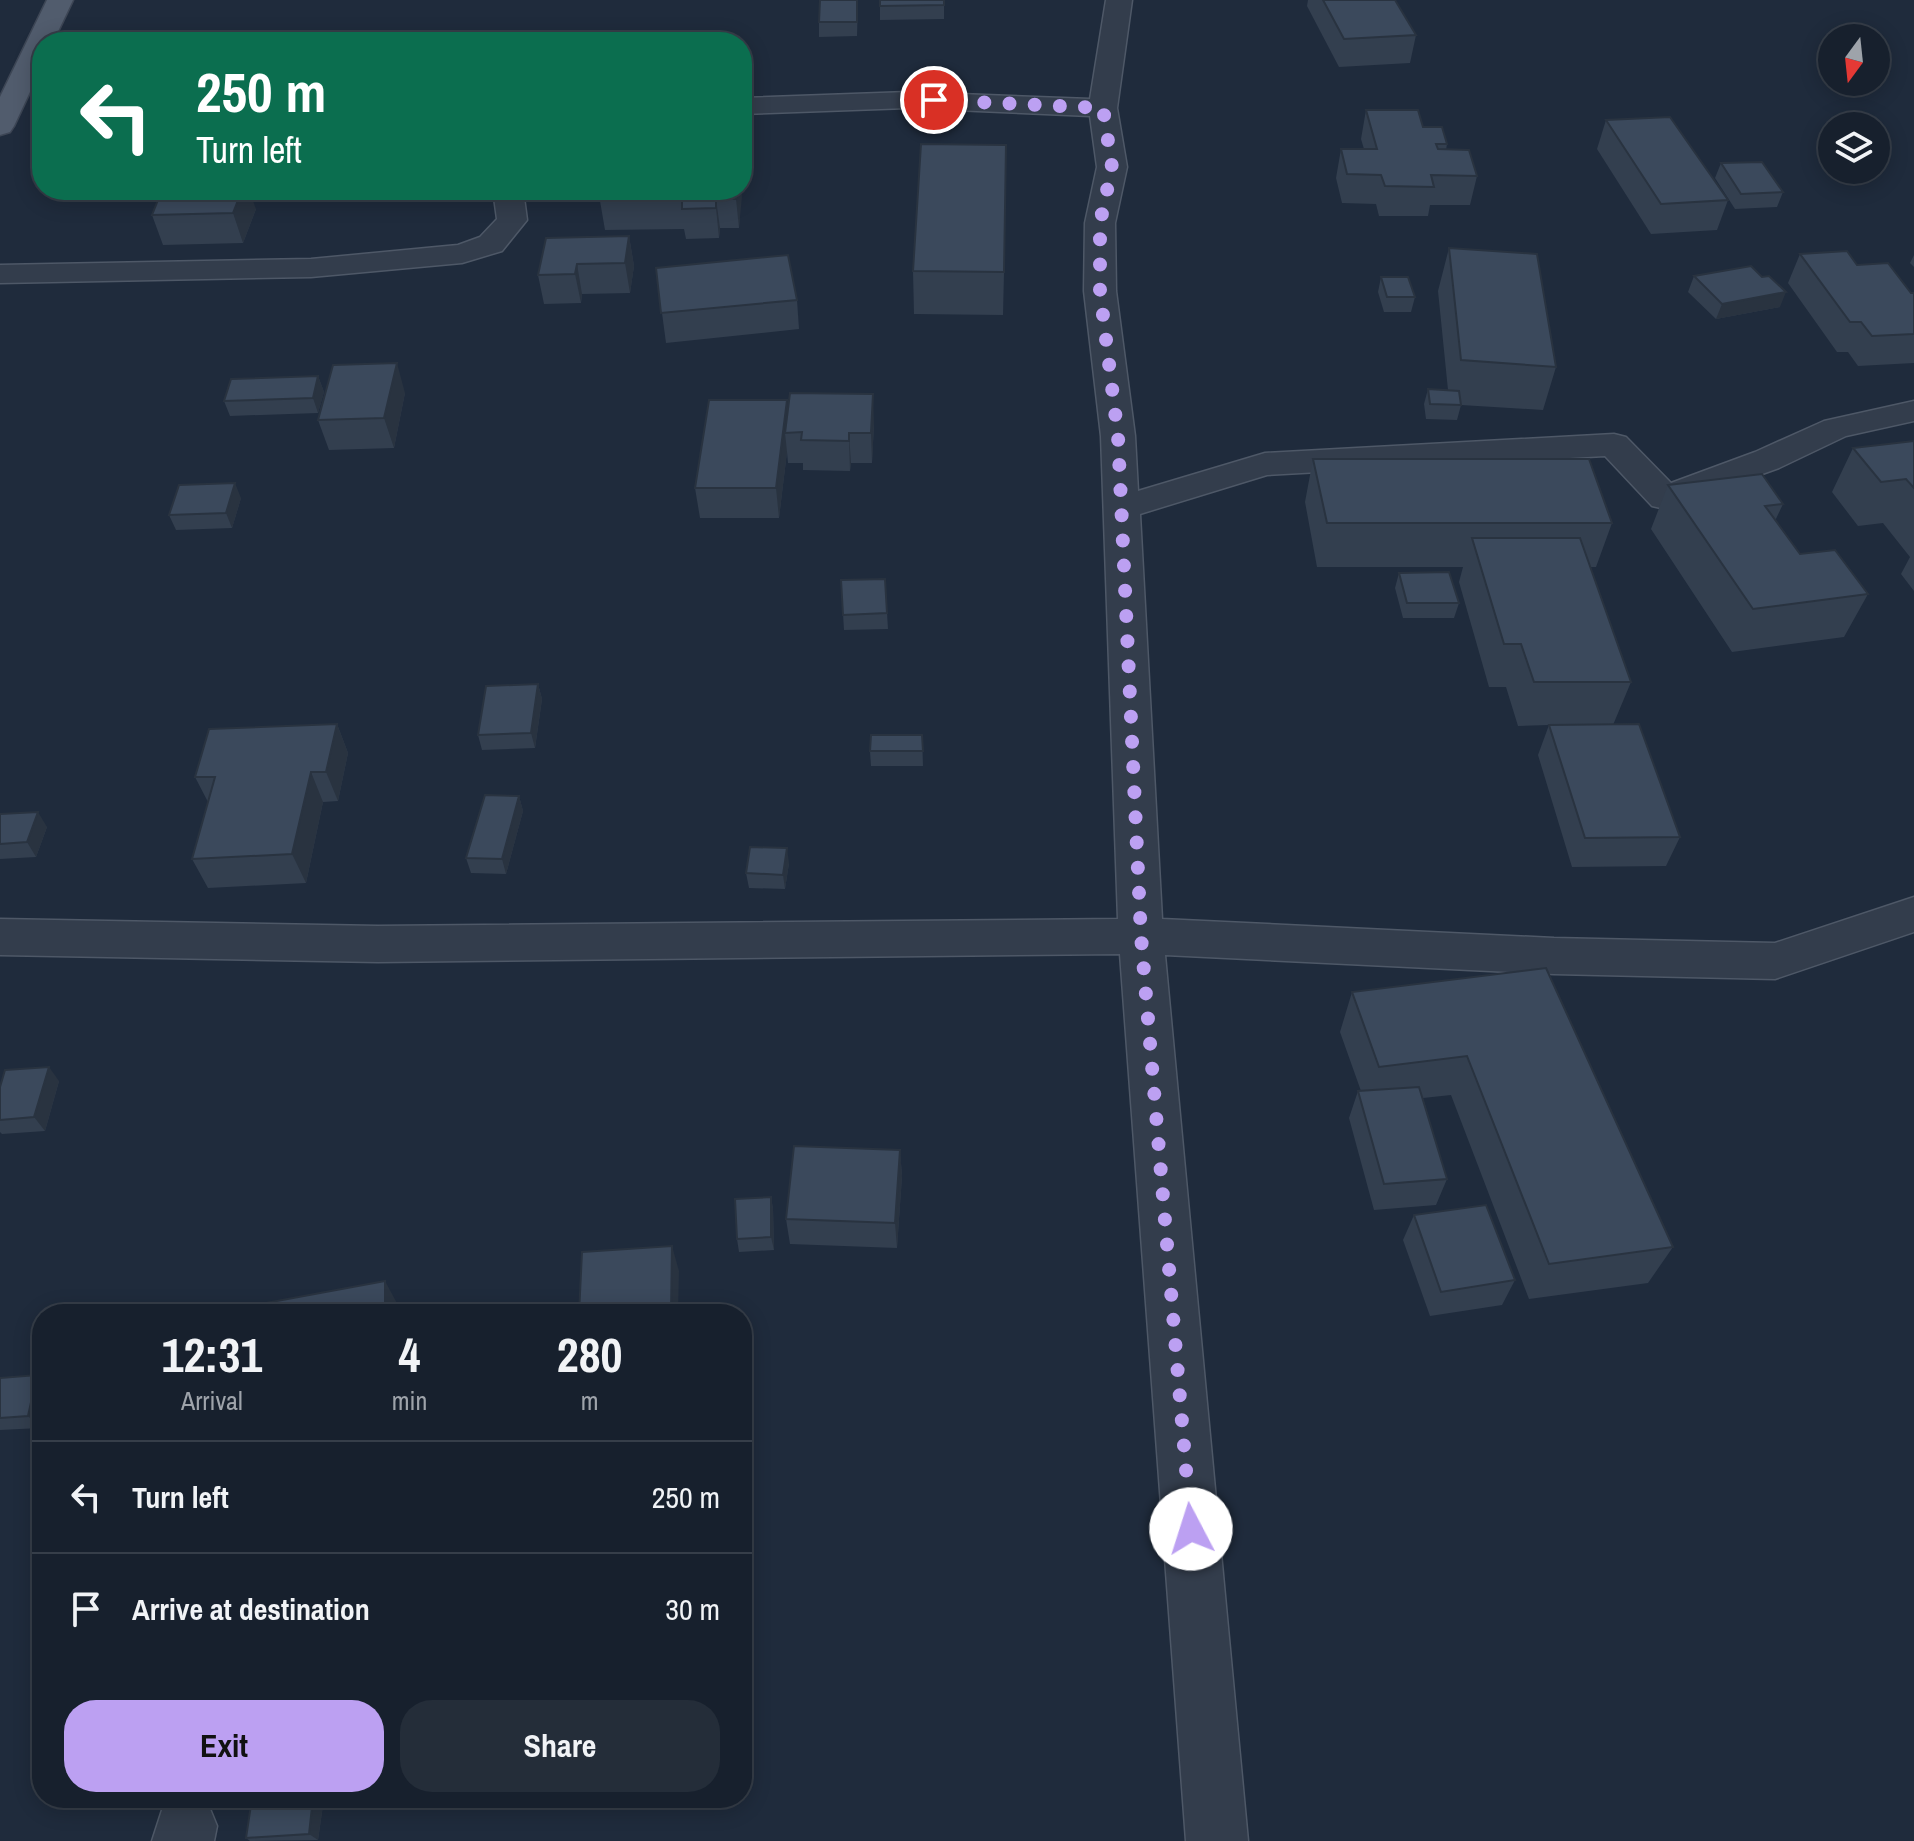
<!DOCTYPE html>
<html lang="en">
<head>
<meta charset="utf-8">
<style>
  :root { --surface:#17202d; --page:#242d39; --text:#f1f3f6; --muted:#9ea3aa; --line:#363e49; --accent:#bca0f2 }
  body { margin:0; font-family:"Archivo Narrow",sans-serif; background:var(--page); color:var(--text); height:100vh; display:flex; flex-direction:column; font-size:30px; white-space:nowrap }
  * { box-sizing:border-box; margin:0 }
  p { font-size:26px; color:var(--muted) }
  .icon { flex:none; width:44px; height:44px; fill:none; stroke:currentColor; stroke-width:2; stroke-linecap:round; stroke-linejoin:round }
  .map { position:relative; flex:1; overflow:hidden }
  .side { position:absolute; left:32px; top:1304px; width:720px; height:504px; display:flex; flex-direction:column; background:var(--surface); border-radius:32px; box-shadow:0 4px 20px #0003,0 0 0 2px var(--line) }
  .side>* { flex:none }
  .guide { position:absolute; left:32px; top:32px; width:720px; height:168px; border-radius:32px; box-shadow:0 4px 20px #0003,0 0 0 2px var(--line); background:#0b6e4f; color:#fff; overflow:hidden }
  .needle { width:52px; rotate:195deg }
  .controls { position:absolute; left:1818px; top:24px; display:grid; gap:16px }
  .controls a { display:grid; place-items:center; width:72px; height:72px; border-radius:50%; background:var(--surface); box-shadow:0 4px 20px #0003,0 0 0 2px var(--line); font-size:40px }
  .pin { position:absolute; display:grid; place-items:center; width:68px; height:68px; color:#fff; margin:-34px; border:4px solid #fff; border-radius:50%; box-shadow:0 2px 8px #0007 }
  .me { position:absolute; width:88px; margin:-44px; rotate:355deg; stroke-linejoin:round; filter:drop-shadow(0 0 6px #0008) }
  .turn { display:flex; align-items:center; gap:28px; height:168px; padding:0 32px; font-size:36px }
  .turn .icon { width:104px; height:104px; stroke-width:2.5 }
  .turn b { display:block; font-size:56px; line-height:68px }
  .eta { display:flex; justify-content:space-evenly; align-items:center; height:136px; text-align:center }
  .eta b { font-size:48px; font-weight:700; line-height:56px }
  .primary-button { display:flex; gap:16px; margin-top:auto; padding:16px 32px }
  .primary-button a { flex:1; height:92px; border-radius:32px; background:var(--accent); color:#111; font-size:32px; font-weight:700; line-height:92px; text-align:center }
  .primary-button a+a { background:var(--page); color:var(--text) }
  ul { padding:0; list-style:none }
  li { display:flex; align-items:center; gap:24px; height:112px; padding:0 32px; border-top:2px solid var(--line) }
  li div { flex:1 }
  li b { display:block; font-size:30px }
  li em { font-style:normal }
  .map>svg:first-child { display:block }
</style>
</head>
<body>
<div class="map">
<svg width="1914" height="1841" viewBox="0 0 1914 1841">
  <rect width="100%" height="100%" fill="#1f2b3c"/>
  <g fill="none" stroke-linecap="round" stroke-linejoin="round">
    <defs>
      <g id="minor">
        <path d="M1106,0H1132L1117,108L1127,167L1115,223L1116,291L1135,436L1138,491L1265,453L1614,434L1626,437L1671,483L1755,452L1824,421L1914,401V421L1846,436L1779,468L1665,509L1652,506L1605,456L1267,475L1140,514L1162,919L1554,938L1775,943L1914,897V932L1775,979L1554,974L1165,955L1248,1841H1186L1120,954L378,962L0,955V919L378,926L1118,919L1101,436L1084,291L1085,223L1097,167L1090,116L908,108L742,114V98L908,92L1090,99Z"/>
        <path d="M493,190H523L527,220L502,251L462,263L311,277L0,283V265L311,259L458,245L480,237L497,219Z"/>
        <path d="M179,1798H193L208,1804L217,1826L214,1841H152L164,1804Z"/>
      </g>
      <path id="primary" d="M47,0H73L53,42H42V66L14,126L10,132L0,135V97Z"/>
    </defs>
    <use href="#minor" stroke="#4e5867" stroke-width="3"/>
    <use href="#primary" stroke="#3d4655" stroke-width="3"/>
    <use href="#minor" fill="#333d4c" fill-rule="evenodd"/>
    <use href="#primary" fill="#515c6d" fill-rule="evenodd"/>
  </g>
  <g fill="#333f4f">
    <path d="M858,0L857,36L819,37V22Z"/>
    <path d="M880,0H944V19L880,20Z"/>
    <path d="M1308,0H1395L1416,35L1410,63L1339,67L1307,6Z"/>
    <path d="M1366,110L1447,144L1446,150L1477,176L1470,205H1430L1428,216H1379L1376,204L1342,203L1336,178L1341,149H1364L1361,139Z"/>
    <path d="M1606,120L1728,200L1717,230L1651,234L1597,149Z"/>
    <path d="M1721,163L1783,192L1777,207L1735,209L1715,178Z"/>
    <path d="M601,190H741L739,228H720L719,238L686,239L684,229L605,230L600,201Z"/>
    <path d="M256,209L243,243L163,245L152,215Z"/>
    <path d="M629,236L634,266L630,293L582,294L581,303L544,304L538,275Z"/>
    <path d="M1449,248L1556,367L1543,410L1461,405L1457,420L1426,419L1424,404L1428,389L1448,390L1438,291Z"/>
    <path d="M1800,254L1857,265L1911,293H1914V363L1858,366L1848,352H1837L1788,283Z"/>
    <path d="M1914,255V267L1910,263Z"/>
    <path d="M656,268L797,300L799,329L666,343Z"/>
    <path d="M913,271L1004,272L1003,315L914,314Z"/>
    <path d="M1694,276L1780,307L1716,319L1688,292Z"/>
    <path d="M1381,277L1415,297L1411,312H1384L1378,292Z"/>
    <path d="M318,376L324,392L318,413L230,416L224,401Z"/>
    <path d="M405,393L394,448L329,450L318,420Z"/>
    <path d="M787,400L788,411L874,424L872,463H851L850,471L803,470V463H788L787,452L779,518H700L695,488Z"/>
    <path d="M1914,441V591L1901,574L1910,557L1883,523L1858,526L1832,492L1853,448Z"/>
    <path d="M1313,459L1612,523L1596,567H1590L1631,682L1613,725L1680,837L1666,866L1572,867L1538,755L1549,725L1518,726L1506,687H1489L1459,582L1463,567H1317L1305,502Z"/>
    <path d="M1668,485L1783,504L1775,521L1800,554L1868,594L1844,637L1732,652L1651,529Z"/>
    <path d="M241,498L232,528L176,530L169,515Z"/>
    <path d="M1399,573L1459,603L1454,618H1403L1395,588Z"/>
    <path d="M885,579L888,629L844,630L841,580Z"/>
    <path d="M538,684L542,699L535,748L482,750L478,735Z"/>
    <path d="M337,724L348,753L338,801L323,802L306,883L208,888L192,859L208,802L195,777Z"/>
    <path d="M922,735L923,766H871L870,751Z"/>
    <path d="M519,796L523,811L506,874L471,873L466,858Z"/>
    <path d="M0,814L47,827L36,857L0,859Z"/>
    <path d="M789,863L785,889L749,888L746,873Z"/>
    <path d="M1546,968L1673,1247L1648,1283L1529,1299L1451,1095L1423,1098L1447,1179L1436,1205L1374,1210L1349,1118L1358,1091H1361L1340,1032L1352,992Z"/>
    <path d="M59,1081L45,1131L2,1134L0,1132V1087Z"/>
    <path d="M900,1150L902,1176L897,1248L790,1244L786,1219Z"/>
    <path d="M771,1197L773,1209L774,1250L739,1252L737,1239Z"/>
    <path d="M1414,1215L1515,1280L1502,1305L1430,1316L1403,1240Z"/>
    <path d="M37,1375L42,1380V1416L40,1428L0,1430V1378Z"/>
    <path d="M324,1798L318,1840L250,1841L246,1838Z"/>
  </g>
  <g fill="#293340">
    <path d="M242,190H249L256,209L243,243L233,213Z"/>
    <path d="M737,190H741L742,196L739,228L736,199Z"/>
    <path d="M716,199L720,228L719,238L716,208Z"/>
    <path d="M629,236L634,266L630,293L625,263Z"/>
    <path d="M577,264L582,294L581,303L575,274Z"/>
    <path d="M1786,292L1780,307L1716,319L1722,304Z"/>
    <path d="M397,363L405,393L394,448L384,418Z"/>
    <path d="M318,376L324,392L318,413L313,398Z"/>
    <path d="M873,394L874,424L872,463L871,433Z"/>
    <path d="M787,400L789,430L785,433L787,452L779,518L776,488Z"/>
    <path d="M849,433L851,463L850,471L849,441Z"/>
    <path d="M235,483L241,498L232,528L226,513Z"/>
    <path d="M538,684L542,699L535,748L531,733Z"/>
    <path d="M337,724L348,753L338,801L326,772Z"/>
    <path d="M311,772L323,802L306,883L292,854Z"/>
    <path d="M519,796L523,811L506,874L502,859Z"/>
    <path d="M38,812L47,827L36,857L27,842Z"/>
    <path d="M787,848L789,863L785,889L783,875Z"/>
    <path d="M49,1067L59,1081L45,1131L34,1117Z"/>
    <path d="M900,1150L902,1176L897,1248L895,1223Z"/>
    <path d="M771,1197L773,1209L774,1250L771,1237Z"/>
    <path d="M672,1246L679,1271L678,1314H671Z"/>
    <path d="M385,1281L398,1305L399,1314H385Z"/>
    <path d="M37,1375L42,1380V1416L40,1428L28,1416Z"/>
    <path d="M313,1798H324L318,1840L309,1834Z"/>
  </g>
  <g fill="#3b495c" stroke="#293340" stroke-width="2">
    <path d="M820,0H857V22H819Z"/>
    <path d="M880,0H944V5L880,6Z"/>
    <path d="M1323,0H1395L1416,35L1344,39Z"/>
    <path d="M1366,110H1418L1423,127H1442L1447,144H1436L1438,149L1469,150L1477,176L1431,175L1434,187L1385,186L1381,175L1347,174L1341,149H1377Z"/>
    <path d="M1670,117L1728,200L1661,204L1606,120Z"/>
    <path d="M921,144L1006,145L1004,272L913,271Z"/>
    <path d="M1762,162L1783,192L1741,194L1721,163Z"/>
    <path d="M162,190H242L233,213L152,215Z"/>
    <path d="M601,190H737L736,199H716V208L682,209V200L600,201Z"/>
    <path d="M629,236L625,263L577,264L575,274L538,275L546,238Z"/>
    <path d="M1449,248L1537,254L1556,367L1461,360Z"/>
    <path d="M1847,251L1857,265L1888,263L1911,293H1914V334L1872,336L1861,322H1850L1800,254Z"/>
    <path d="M788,255L797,300L661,313L656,268Z"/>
    <path d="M1751,266L1762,277L1769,276L1786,292L1722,304L1694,276Z"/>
    <path d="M1381,277H1408L1415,297H1387Z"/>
    <path d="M397,363L384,418L318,420L333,365Z"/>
    <path d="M318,376L313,398L224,401L231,379Z"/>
    <path d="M1428,389L1459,391L1461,405L1430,404Z"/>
    <path d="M790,393L873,394L871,433H849V441L801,440L802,432L785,433Z"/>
    <path d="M709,400H787L776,488H695Z"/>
    <path d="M1914,441V488L1906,479L1881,482L1853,448Z"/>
    <path d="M1313,459H1589L1612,523H1327Z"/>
    <path d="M1762,474L1783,504L1765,506L1800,554L1835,550L1868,594L1753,609L1668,485Z"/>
    <path d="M235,483L226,513L169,515L179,485Z"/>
    <path d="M1472,538H1580L1631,682H1534L1521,644H1504Z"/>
    <path d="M1449,572L1459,603H1407L1399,573Z"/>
    <path d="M885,579L887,613L843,615L841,580Z"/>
    <path d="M538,684L531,733L478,735L486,686Z"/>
    <path d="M337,724L326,772H311L292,854L192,859L215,777H195L209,729Z"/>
    <path d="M1639,724L1680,837L1585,838L1549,725Z"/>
    <path d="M871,735H922L923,751H870Z"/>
    <path d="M485,795L519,796L502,859L466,858Z"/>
    <path d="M38,812L27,842L0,844V814Z"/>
    <path d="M750,847L787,848L783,875L746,873Z"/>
    <path d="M1546,968L1673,1247L1549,1264L1467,1056L1379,1067L1352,992Z"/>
    <path d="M49,1067L34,1117L0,1120V1087L5,1070Z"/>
    <path d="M1419,1087L1447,1179L1384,1184L1358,1091Z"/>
    <path d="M794,1146L900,1150L895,1223L786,1219Z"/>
    <path d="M771,1197V1237L737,1239L735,1199Z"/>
    <path d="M1486,1205L1515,1280L1441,1292L1414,1215Z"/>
    <path d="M672,1246L671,1314H579L582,1252Z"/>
    <path d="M385,1281V1314H234V1309Z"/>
    <path d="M37,1375L28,1416L0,1418V1378Z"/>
    <path d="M252,1798H313L309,1834L246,1838Z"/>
  </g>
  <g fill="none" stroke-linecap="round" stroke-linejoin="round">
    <path stroke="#bca0f2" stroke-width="14" stroke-dasharray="0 25.2" d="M934,100L1103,108L1112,167L1100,223V291L1118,436L1141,936L1191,1529"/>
  </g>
</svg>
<div class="controls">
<a><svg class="needle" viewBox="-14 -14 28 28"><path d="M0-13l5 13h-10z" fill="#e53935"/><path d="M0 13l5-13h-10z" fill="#9ea3aa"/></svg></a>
<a><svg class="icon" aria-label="layers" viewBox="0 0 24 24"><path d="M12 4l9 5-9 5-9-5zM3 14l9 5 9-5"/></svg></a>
</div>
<div class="pin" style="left:934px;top:100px;background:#d93025"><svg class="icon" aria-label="arrive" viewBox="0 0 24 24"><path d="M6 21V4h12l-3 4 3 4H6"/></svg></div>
<svg class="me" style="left:1191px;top:1529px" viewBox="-20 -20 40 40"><circle r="19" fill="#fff"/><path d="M0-13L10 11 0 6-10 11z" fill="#bca0f2"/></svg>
<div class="guide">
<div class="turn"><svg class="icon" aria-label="left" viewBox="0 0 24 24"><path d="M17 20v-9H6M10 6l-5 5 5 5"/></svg><div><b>250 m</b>Turn left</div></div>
</div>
<section class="side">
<div class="eta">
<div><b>12:31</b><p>Arrival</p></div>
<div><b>4</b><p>min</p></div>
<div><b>280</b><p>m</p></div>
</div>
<ul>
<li><svg class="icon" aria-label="left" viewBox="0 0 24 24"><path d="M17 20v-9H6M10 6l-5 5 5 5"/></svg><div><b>Turn left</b></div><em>250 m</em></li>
<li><svg class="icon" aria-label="arrive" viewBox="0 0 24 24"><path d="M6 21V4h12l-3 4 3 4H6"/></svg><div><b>Arrive at destination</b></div><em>30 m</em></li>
</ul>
<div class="primary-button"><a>Exit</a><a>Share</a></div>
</section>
</div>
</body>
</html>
